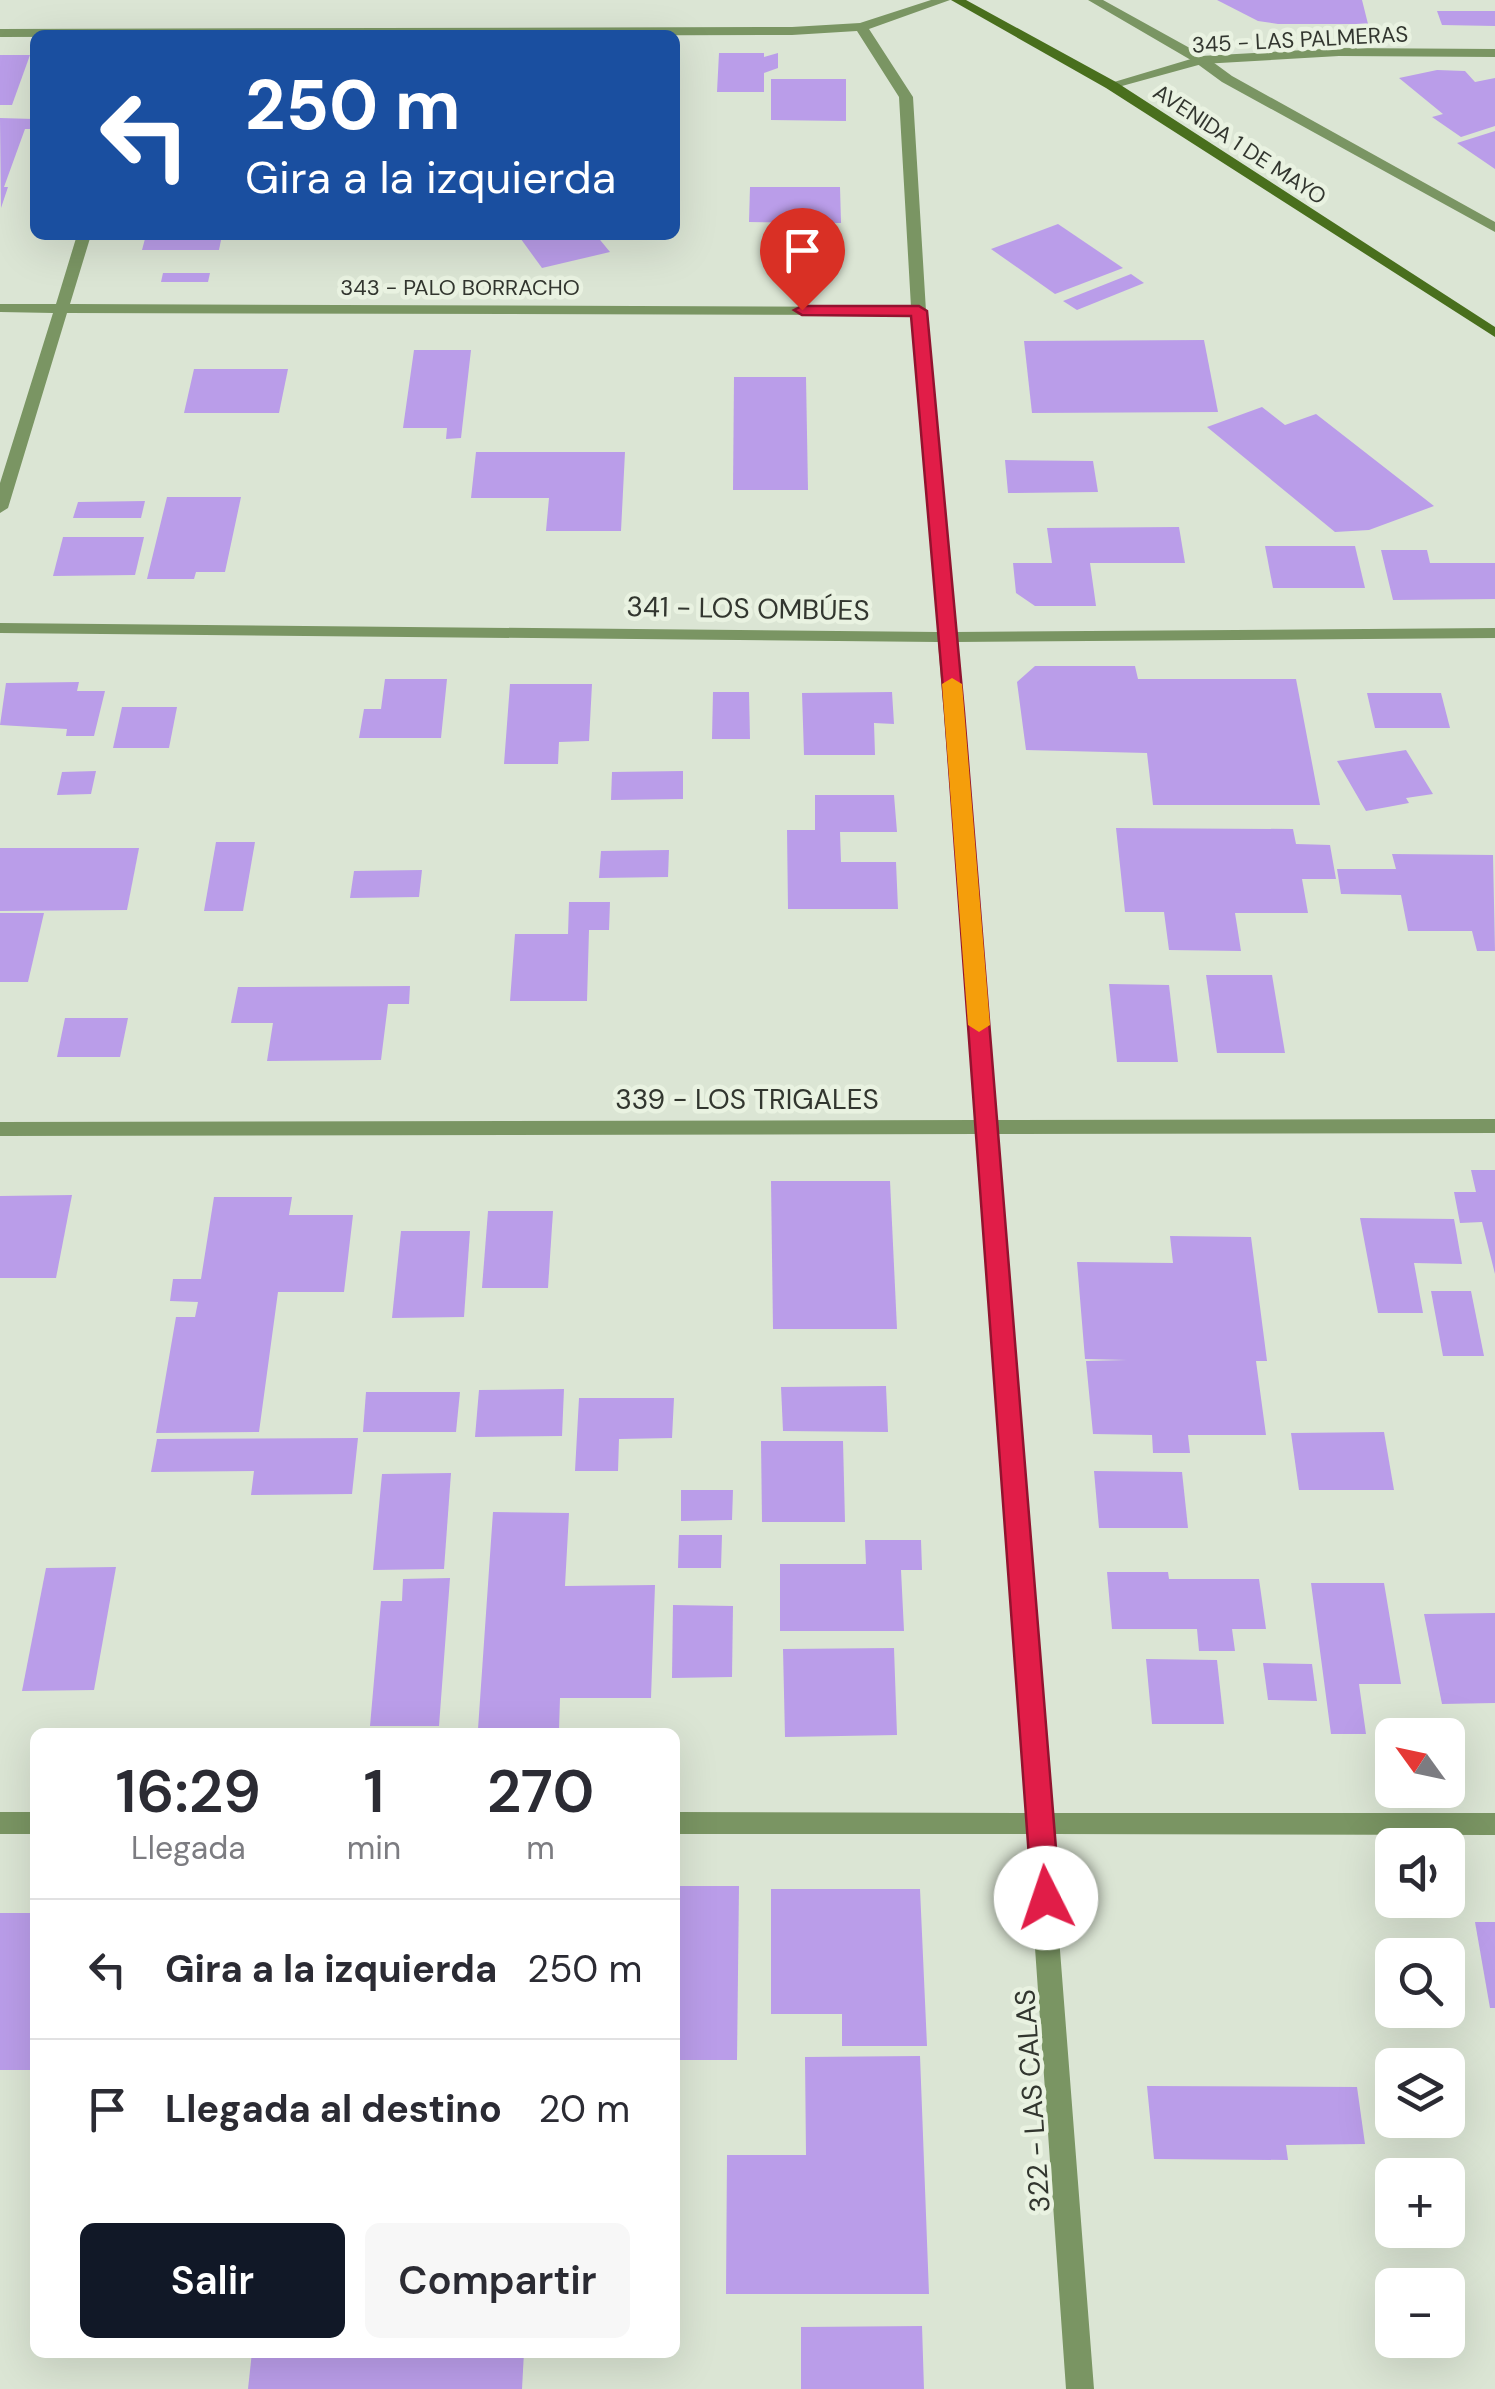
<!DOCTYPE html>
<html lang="es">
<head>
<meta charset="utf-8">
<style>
  :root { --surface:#fff; --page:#f7f7f7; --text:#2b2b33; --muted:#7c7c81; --line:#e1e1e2; --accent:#111827 }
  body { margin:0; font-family:"DM Sans",sans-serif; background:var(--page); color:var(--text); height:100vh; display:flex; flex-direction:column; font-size:38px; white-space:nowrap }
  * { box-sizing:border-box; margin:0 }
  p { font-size:32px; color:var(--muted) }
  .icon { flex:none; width:55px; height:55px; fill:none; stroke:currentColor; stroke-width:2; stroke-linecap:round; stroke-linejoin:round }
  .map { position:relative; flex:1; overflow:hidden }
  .panel { position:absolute; left:30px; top:1728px; width:650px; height:630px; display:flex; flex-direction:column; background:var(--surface); border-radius:15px; box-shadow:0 10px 40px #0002 }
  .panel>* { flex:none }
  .guide { position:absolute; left:30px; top:30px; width:650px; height:210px; border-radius:15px; box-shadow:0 10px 40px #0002; background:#1a4fa0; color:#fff; overflow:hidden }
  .needle { width:65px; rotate:303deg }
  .tools { position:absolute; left:1375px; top:1718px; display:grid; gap:20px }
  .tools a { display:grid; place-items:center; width:90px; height:90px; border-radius:15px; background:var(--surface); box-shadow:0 10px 40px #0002; font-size:50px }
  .pin { position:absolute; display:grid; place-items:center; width:85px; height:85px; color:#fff; margin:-102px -42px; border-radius:50% 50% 50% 0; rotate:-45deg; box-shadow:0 0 10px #0007 }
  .pin .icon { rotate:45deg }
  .me { position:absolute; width:110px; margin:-55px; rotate:356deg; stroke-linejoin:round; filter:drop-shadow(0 0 8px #0008) }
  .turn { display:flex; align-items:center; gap:35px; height:210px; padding:0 50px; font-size:45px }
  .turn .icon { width:130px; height:130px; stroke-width:2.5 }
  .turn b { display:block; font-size:70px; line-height:85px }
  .eta { display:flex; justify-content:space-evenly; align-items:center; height:170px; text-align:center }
  .eta b { font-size:60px; font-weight:600; line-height:70px }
  .primary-button { display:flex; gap:20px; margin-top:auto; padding:20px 50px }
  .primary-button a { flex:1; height:115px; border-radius:15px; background:var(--accent); color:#fff; font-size:40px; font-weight:600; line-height:115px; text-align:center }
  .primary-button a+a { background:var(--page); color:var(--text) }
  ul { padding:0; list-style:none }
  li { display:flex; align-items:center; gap:30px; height:140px; padding:0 50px; border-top:2px solid var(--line) }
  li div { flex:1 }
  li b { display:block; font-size:38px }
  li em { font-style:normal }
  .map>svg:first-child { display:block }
</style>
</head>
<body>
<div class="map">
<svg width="1495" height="2389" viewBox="0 0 1495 2389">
  <rect width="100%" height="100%" fill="#dbe5d4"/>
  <g fill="#ba9de9">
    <path d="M1217,0H1362L1368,24H1278L1258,21Z"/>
    <path d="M1437,11H1495V26L1442,25Z"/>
    <path d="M719,53H764V57L778,53V68L764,73V92H717Z"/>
    <path d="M0,55H30L12,105H0Z"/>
    <path d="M1437,70L1465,71L1475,82L1495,78V126L1461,137L1432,117L1443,114L1399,78Z"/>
    <path d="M771,79H846V121L771,120Z"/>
    <path d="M0,118L34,119L31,129H25L4,187H8L1,208Z"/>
    <path d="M1495,131V169L1457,143Z"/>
    <path d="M750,187H840L841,223L749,222Z"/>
    <path d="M1058,224L1123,268L1055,294L991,249Z"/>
    <path d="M146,235H222L219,250H142Z"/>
    <path d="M518,235H596L610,252L542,268Z"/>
    <path d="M163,273H210L208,282H161Z"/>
    <path d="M1131,274L1144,283L1077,310L1063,301Z"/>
    <path d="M1204,340L1218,412L1032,413L1024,341Z"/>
    <path d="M414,350H471L461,438L446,439L447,428H403Z"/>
    <path d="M194,369H288L279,413H184Z"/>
    <path d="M734,377H806L808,490H733Z"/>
    <path d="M1262,407L1285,425L1316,414L1434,506L1369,530L1335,532L1207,427Z"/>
    <path d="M476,452H625L621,531H546L549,498H471Z"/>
    <path d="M1005,460L1093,461L1098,492L1008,493Z"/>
    <path d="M167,497H241L225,572H196L194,579H147Z"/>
    <path d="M145,501L141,518H73L78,502Z"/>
    <path d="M1179,527L1185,563H1090L1096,606H1035L1016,593L1013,563H1052L1047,528Z"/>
    <path d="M63,537H144L135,575L53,576Z"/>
    <path d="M1265,546H1355L1365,588H1273Z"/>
    <path d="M1381,550H1427L1430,563H1495V599L1393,600Z"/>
    <path d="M1035,666H1135L1138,679H1296L1320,805H1153L1147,753L1026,750L1017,682Z"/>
    <path d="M385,679H447L441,738H359L364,709H381Z"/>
    <path d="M79,682L77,691H105L94,736H66L67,729L0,725L6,683Z"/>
    <path d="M510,684H592L589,741L559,742L558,764H504Z"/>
    <path d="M713,692H749L750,739H712Z"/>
    <path d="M892,692L894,724L874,723L875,755H804L802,693Z"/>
    <path d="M1367,693H1441L1450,728H1375Z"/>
    <path d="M122,707H177L169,748H113Z"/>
    <path d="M1406,750L1433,794L1406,798L1409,803L1366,811L1337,761Z"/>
    <path d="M96,771L91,794L57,795L62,772Z"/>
    <path d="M683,771V799L611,800L612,772Z"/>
    <path d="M815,795H894L897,832H840L841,862H896L898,909H788L787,830H815Z"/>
    <path d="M1116,828L1293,829L1296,844L1330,845L1336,879H1302L1308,913H1235L1241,951L1169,950L1164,912H1125Z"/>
    <path d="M216,842H255L243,911H204Z"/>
    <path d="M0,848H139L127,910L0,911Z"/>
    <path d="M669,850L668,877L599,878L601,851Z"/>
    <path d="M1392,854L1493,855L1495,951H1477L1472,931H1408L1401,895L1341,894L1337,869H1396Z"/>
    <path d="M422,870L419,897L350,898L354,871Z"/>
    <path d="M569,902H610L609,930H589L587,1001H510L515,934H568Z"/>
    <path d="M0,913H44L28,982H0Z"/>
    <path d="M1206,975H1272L1285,1053H1217Z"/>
    <path d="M1109,984L1169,985L1178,1062H1117Z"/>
    <path d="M410,986L409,1004H388L381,1060L267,1061L273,1023H231L238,987Z"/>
    <path d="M65,1018H128L120,1057H57Z"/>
    <path d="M1471,1170H1495V1274L1482,1222L1460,1223L1454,1192H1476Z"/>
    <path d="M771,1181H890L897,1329H773Z"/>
    <path d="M72,1195L56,1278H0V1196Z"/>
    <path d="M214,1197H292L289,1215H353L344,1292H278L259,1432L156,1433L176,1317H195L198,1302L170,1301L173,1279H201Z"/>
    <path d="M488,1211H553L548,1288H482Z"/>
    <path d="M1360,1218L1454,1219L1462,1264L1414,1263L1423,1313H1378Z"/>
    <path d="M401,1231H470L464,1317L392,1318Z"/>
    <path d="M1170,1236L1251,1237L1267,1361H1256L1266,1435H1188L1190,1453H1153L1152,1435L1093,1434L1086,1361L1127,1360L1085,1359L1077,1262L1173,1263Z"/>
    <path d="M1431,1291H1471L1484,1356H1443Z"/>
    <path d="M886,1386L888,1432L783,1431L781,1387Z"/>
    <path d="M564,1389L562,1436L475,1437L479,1390Z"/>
    <path d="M366,1392H460L456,1432H363Z"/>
    <path d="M579,1398H674L672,1438L619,1439L618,1471H575Z"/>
    <path d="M1384,1432L1394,1490H1299L1291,1433Z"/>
    <path d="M358,1438L352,1494L251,1495L254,1471L151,1472L157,1439Z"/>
    <path d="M761,1441H843L845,1522H762Z"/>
    <path d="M1094,1471L1182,1472L1188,1528H1099Z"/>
    <path d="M451,1473L444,1569L373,1570L382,1474Z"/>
    <path d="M681,1490H733L732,1520L681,1521Z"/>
    <path d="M493,1512L569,1513L565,1586L655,1585L651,1698H560L559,1730L478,1729Z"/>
    <path d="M679,1535H722L721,1568H678Z"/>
    <path d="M865,1540H921L922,1570H901L904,1631H780V1564H866Z"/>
    <path d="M116,1567L94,1690L22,1691L46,1568Z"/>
    <path d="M1107,1572H1168L1169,1579H1259L1266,1629H1232L1235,1651H1199L1197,1629H1112Z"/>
    <path d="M450,1578L439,1726H370L381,1601H402L403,1579Z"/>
    <path d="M1311,1583H1384L1401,1684H1359L1366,1734H1331Z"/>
    <path d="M673,1605L733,1606L732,1677L672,1678Z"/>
    <path d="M1495,1613V1703L1442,1704L1424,1614Z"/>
    <path d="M894,1648L897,1735L785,1737L783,1649Z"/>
    <path d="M1146,1659L1217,1660L1224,1724H1152Z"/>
    <path d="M1263,1663L1312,1664L1317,1701L1268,1700Z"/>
    <path d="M675,1886H739L737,2060H675Z"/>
    <path d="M771,1889H920L927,2046H842V2014H771Z"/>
    <rect x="0" y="1913" width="35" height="157"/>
    <path d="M1475,1922H1495V2008H1490Z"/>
    <path d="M920,2056L929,2294H726L727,2155H806L805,2057Z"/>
    <path d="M1147,2086L1357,2087L1365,2144L1286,2145L1288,2160L1154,2159Z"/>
    <path d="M922,2326L924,2389H801V2327Z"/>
    <path d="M252,2352H524L522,2389H248Z"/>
  </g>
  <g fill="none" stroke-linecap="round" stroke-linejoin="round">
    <path fill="#7a9563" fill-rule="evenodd" d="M1088,0H1103L1206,57L1232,76L1495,222V232L1222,82L1196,63Z"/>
    <g fill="#7a9563" fill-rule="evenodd">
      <path d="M931,0H950L869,29L913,97L926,311L954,632L1495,628V638L955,642L996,1120L1495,1119V1133L997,1134L1050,1813H1495V1835L1051,1834L1094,2389H1066L1027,1834H675V1812L1026,1813L978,1134L0,1136V1122L977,1120L938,642L0,633V623L938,632L912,315L67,313L8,508L0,513V483L53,313L0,312V304H56L77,235H91L70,304L911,307L899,97L857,31L792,35L0,37V29L792,27L860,23Z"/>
      <path d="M1339,48L1495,49V57L1339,56L1202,64L1111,89L1104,85L1201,56Z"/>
      <rect x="0" y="1812" width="35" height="22"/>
    </g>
    <path fill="#496f1d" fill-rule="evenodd" d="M951,0H966L1116,82L1495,327V337L1106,88Z"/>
  </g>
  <path fill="#e11d48" stroke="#92132f" stroke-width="2.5" d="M919,306L927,311L964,712L1060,1898L1056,1907L1046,1911L1036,1907L1032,1898L945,712L911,316L802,315L794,310L802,306Z"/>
  <path fill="#f59e0b" d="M952,678L962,684L990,1025L979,1032L968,1025L942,684Z"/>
  <g text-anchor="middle" stroke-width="9" stroke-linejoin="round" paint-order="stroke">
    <g font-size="22" fill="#32362f" stroke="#e9f2e1">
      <text transform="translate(1300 39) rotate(-3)" y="8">345 - LAS PALMERAS</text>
      <text transform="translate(1240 144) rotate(33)" y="8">AVENIDA 1 DE MAYO</text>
      <text x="460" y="295">343 - PALO BORRACHO</text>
    </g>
    <g font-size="28" fill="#32362f" stroke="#e9f2e1">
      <text transform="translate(748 608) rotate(1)" y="10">341 - LOS OMBÚES</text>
      <text x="747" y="1109">339 - LOS TRIGALES</text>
      <text transform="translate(1032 2101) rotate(-94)" y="10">322 - LAS CALAS</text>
    </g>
  </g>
</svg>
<div class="tools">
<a><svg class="needle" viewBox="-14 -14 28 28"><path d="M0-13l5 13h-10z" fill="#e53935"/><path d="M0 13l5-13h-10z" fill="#7c7c81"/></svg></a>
<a><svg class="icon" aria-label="sound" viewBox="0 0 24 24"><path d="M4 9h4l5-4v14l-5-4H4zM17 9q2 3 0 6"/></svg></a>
<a><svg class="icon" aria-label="search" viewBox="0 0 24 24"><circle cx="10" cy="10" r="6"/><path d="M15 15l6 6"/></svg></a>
<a><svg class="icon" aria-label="layers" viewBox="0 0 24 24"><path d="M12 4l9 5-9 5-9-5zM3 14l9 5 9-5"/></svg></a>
<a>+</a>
<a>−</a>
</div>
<div class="pin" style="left:802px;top:310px;background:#d93025"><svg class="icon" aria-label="arrive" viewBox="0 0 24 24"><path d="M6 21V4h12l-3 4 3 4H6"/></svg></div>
<svg class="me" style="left:1046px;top:1898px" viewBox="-20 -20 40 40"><circle r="19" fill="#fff"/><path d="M0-13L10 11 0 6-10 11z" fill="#e11d48"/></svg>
<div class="guide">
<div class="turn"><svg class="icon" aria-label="left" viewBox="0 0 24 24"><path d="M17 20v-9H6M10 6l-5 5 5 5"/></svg><div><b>250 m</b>Gira a la izquierda</div></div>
</div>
<section class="panel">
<div class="eta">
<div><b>16:29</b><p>Llegada</p></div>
<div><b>1</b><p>min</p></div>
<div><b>270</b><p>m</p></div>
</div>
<ul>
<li><svg class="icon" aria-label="left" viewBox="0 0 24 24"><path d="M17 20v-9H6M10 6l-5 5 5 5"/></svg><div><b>Gira a la izquierda</b></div><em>250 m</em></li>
<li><svg class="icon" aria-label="arrive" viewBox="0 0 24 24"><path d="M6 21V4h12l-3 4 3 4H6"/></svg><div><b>Llegada al destino</b></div><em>20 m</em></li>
</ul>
<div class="primary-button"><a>Salir</a><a>Compartir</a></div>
</section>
</div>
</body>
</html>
